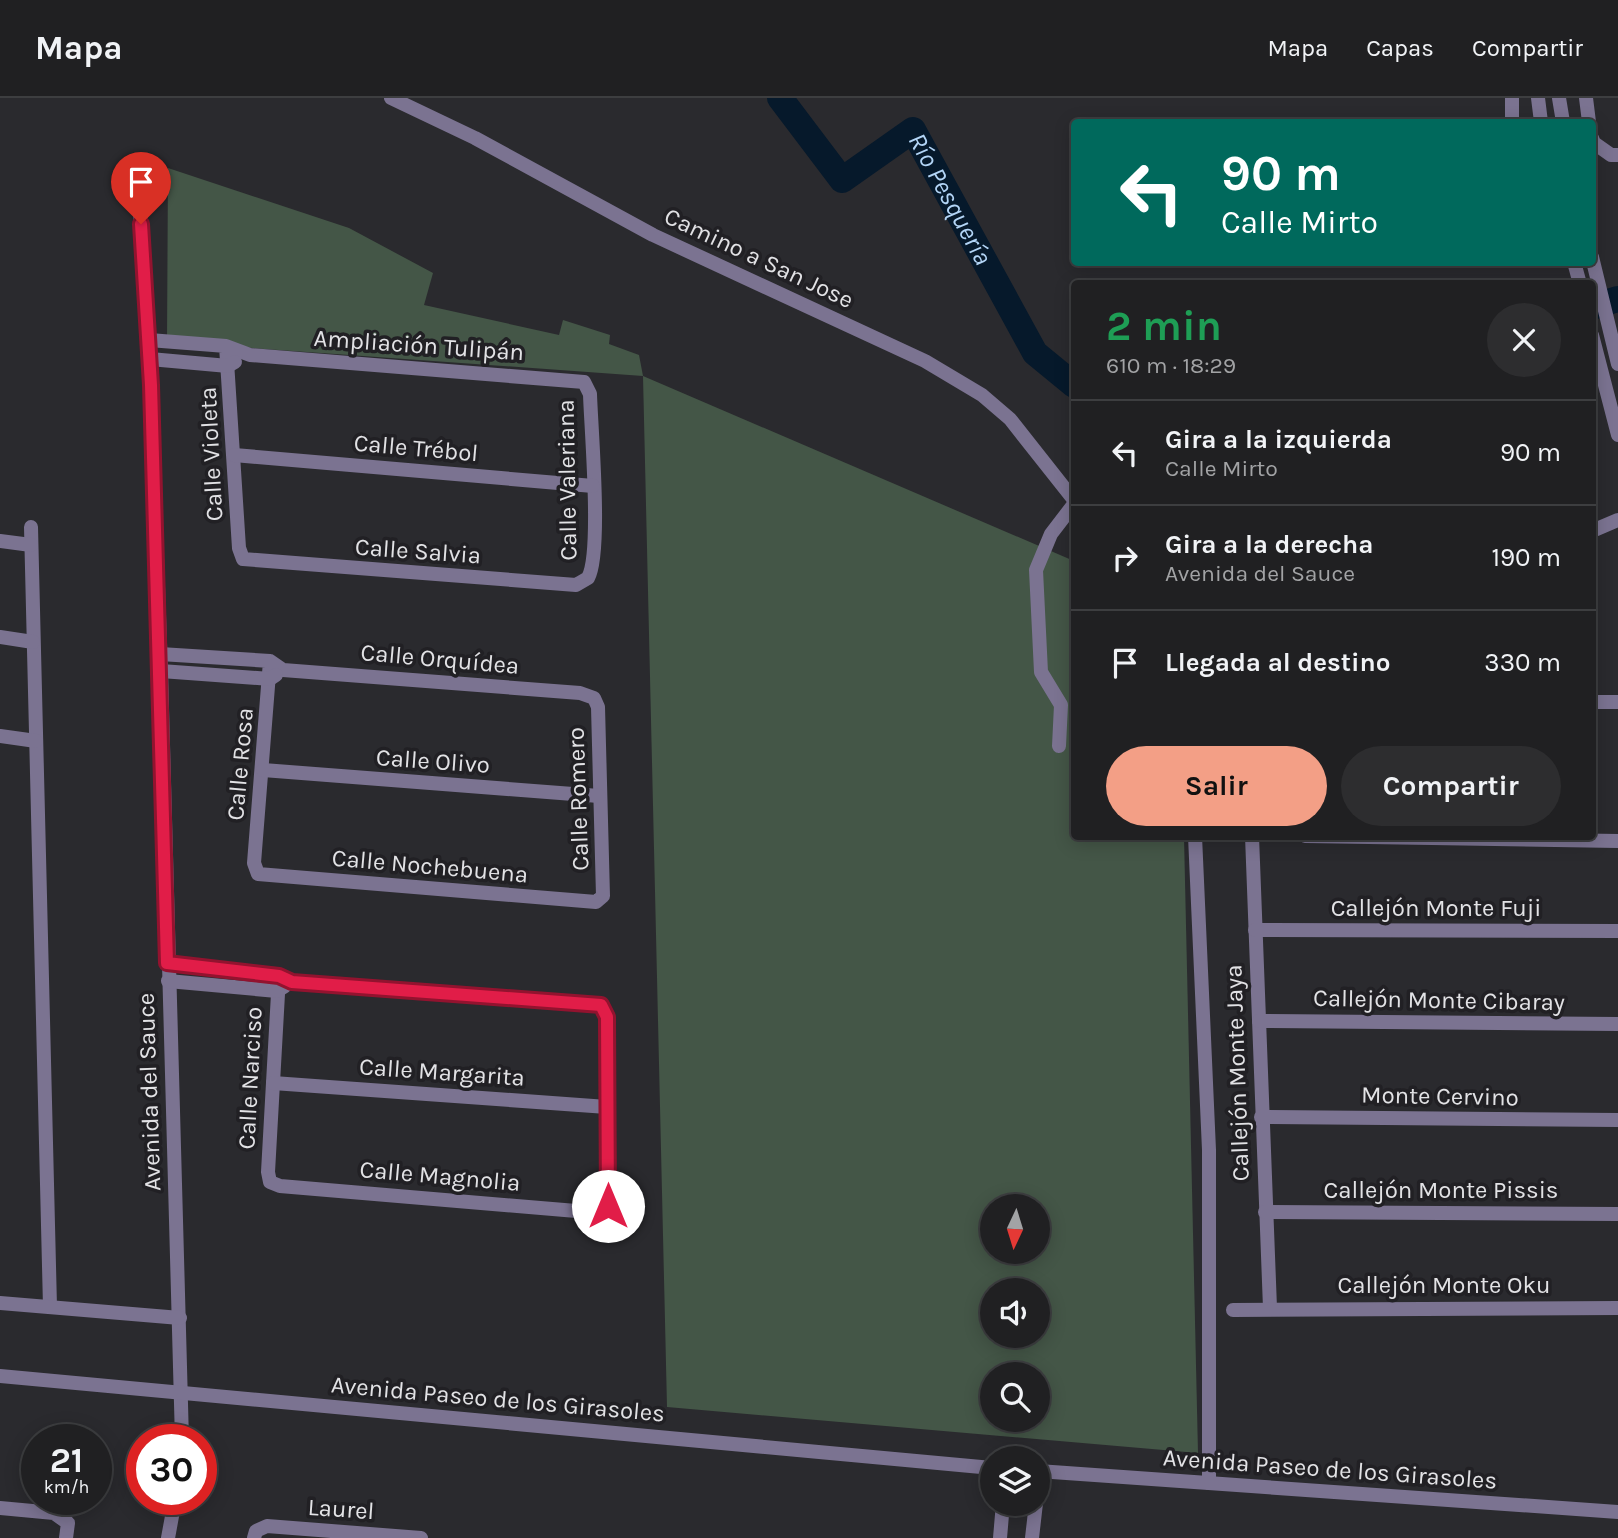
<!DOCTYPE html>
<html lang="es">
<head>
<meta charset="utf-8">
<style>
  :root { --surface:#202022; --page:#2d2d2f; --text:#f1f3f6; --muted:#a2a3a5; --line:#3d3e40; --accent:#f39f86 }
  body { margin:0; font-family:Karla,sans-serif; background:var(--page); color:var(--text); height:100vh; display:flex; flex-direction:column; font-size:26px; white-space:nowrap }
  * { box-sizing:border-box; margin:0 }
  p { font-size:23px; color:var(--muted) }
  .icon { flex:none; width:38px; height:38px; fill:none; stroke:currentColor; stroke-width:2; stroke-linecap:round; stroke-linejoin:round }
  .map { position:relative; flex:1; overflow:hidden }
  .details { position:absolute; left:1071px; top:182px; width:525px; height:560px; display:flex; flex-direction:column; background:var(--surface); border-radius:7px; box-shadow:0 4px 18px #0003,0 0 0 2px var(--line) }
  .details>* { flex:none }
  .hud { position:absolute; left:1071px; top:21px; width:525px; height:147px; border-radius:7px; box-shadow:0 4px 18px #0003,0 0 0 2px var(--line); background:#00695c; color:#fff; overflow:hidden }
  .needle { width:46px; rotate:184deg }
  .buttons { position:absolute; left:980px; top:1096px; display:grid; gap:14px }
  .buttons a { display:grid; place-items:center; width:70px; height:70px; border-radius:50%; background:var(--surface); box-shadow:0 4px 18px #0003,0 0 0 2px var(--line); font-size:35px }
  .speed { position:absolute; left:21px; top:1326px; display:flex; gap:14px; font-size:35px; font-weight:700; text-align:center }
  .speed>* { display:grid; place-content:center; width:91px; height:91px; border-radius:50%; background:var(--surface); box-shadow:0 4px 18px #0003,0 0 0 2px var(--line); line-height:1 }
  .speed small { font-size:18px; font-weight:400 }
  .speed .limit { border:10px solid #d22; background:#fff; color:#111 }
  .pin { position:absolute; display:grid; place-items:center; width:60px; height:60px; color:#fff; margin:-72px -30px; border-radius:50% 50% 50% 0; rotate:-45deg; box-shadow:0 0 7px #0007 }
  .pin .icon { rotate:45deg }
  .me { position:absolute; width:77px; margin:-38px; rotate:0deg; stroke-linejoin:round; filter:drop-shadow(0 0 5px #0008) }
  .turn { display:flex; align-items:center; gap:24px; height:147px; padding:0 35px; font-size:32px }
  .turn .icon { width:91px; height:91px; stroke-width:2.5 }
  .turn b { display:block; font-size:49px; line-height:60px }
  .round { display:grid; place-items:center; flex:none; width:74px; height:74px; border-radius:37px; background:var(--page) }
  .summary { display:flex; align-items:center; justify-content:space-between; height:119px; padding:0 35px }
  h1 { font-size:42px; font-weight:700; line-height:52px; color:#1e9e55 }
  .primary-button { display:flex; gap:14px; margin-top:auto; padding:14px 35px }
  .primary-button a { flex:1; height:80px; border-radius:42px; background:var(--accent); color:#111; font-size:28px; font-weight:700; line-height:80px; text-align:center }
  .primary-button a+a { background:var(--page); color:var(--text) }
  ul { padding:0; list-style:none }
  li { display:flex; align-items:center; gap:21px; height:105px; padding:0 35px; border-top:2px solid var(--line) }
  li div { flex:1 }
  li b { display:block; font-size:26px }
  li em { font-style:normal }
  header { display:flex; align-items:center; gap:42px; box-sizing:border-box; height:98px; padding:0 35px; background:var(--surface); border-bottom:2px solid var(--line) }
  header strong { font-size:33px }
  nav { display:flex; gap:38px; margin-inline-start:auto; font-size:24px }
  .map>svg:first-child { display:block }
</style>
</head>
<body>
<header>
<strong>Mapa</strong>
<nav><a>Mapa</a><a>Capas</a><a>Compartir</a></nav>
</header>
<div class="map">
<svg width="1618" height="1440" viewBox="0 0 1618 1440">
  <rect width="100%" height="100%" fill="#2a2a2e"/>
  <path fill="#445647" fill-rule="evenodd" d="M168,70L349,130L433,175L424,207L559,237L563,222L610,237L609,246L639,257L643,278L1074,463V738L1184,739L1198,1355L667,1309L643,278L167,244ZM992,1108H1038V1153H992ZM992,1192H1038V1237H992ZM992,1276H1038V1321H992Z"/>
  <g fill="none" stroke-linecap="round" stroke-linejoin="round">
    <g stroke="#06192b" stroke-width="26">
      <path id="s1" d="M780,0L842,82L913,32L1035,255L1074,287"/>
      <path d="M1592,209L1618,201"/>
    </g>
    <g stroke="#7b7391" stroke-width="14">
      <path d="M391,0L475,40L653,137L925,263L982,297L1010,321L1074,402"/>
      <path d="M1512,0V24"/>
      <path d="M1586,0L1589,24"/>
      <path d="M1592,40L1594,45L1611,57H1618"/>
      <path d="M139,99L150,261L161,573L182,1342"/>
      <path d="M149,242L226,248L250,257L584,284L590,296C591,331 602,455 588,480L576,487L243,461L239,450L226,248"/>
      <path d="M150,261L228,268L235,264"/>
      <path d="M234,357L593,388"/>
      <path d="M31,429L50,1209"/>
      <path d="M1592,433L1618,422"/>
      <path d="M0,443L31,447"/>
      <path d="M0,539L33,544"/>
      <path d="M160,556L270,563L283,572L580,595L594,600L598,609L603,798L596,804L258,776L254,765L270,563"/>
      <path d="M161,573L270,581L276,577"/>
      <path d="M1592,604H1618"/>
      <path d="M0,638L36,643"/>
      <path d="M1059,648L1061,607L1041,574L1036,472L1051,436L1074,406"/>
      <path d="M263,672L599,698"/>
      <path d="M1195,738L1209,1052V1385"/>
      <path d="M1252,738L1270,1210"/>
      <path d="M1305,738L1618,743"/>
      <path d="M1255,832L1618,833"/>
      <path d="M167,865L279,878L292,884L601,907L607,919L606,1111L600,1115L280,1088L270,1084L268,1074L279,878"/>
      <path d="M168,883L277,893L285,888"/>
      <path d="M1259,923L1618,926"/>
      <path d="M273,985L607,1009"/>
      <path d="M1261,1019L1618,1022"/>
      <path d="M1265,1114L1618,1116"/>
      <path d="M0,1205L180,1220"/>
      <path d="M1233,1212L1618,1210"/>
      <path d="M0,1278L992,1370"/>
      <path d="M1038,1373L1618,1414"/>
      <path d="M0,1410L54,1415L68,1425L66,1440"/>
      <path d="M168,1440L175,1402"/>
      <path d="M254,1440L256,1433L267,1428L421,1440"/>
      <path d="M1000,1440L1003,1405"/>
      <path d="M1032,1440L1036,1405"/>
    </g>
    <g stroke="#7b7391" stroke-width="14">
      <path d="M1538,0L1541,24"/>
      <path d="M1559,0L1563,24"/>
      <path d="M1592,159L1618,266"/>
      <path d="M1574,164L1580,186"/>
      <path d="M1592,237L1618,337"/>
    </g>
  </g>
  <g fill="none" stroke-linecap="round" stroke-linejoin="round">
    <defs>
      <path id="route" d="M141,126L151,287L167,865L279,878L292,884L601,907L607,919L608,1108"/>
    </defs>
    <use href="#route" stroke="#92132f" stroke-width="18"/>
    <use href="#route" stroke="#e11d48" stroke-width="12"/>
  </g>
  <g text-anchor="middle" stroke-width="7" stroke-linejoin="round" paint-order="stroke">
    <g font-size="24" fill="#e2e2e5" stroke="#212024">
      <text transform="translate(759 160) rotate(25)" y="8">Camino a San Jose</text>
      <text transform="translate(419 247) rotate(4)" y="8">Ampliación Tulipán</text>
      <text transform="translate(416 350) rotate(5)" y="8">Calle Trébol</text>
      <text transform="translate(211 356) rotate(-93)" y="8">Calle Violeta</text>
      <text transform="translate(567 382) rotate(-91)" y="8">Calle Valeriana</text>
      <text transform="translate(418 453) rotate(4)" y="8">Calle Salvia</text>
      <text transform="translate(440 561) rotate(5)" y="8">Calle Orquídea</text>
      <text transform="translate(433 663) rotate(4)" y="8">Calle Olivo</text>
      <text transform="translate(240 666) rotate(-85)" y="8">Calle Rosa</text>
      <text transform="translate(578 701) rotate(-92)" y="8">Calle Romero</text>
      <text transform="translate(430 768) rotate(5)" y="8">Calle Nochebuena</text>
      <text x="1436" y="818">Callejón Monte Fuji</text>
      <text transform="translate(1439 902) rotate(1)" y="8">Callejón Monte Cibaray</text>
      <text transform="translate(442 974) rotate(4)" y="8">Calle Margarita</text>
      <text transform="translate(1237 975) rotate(-92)" y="8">Callejón Monte Jaya</text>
      <text transform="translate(250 980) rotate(-87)" y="8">Calle Narciso</text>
      <text transform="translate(149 994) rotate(-92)" y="8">Avenida del Sauce</text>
      <text transform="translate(1440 998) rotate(1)" y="8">Monte Cervino</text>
      <text transform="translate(440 1078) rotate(5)" y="8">Calle Magnolia</text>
      <text x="1441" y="1100">Callejón Monte Pissis</text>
      <text x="1444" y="1195">Callejón Monte Oku</text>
      <text transform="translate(498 1301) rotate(5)" y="8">Avenida Paseo de los Girasoles</text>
      <text transform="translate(1330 1371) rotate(4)" y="8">Avenida Paseo de los Girasoles</text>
      <text transform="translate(341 1411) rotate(4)" y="8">Laurel</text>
    </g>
    <g font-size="26" font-style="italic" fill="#b3d5f6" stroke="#212024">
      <text dy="9" stroke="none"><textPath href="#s1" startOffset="268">Río Pesquería</textPath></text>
    </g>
  </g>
</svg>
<div class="buttons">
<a><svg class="needle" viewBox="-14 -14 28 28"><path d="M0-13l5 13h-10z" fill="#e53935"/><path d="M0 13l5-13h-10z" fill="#a2a3a5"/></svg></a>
<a><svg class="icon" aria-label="sound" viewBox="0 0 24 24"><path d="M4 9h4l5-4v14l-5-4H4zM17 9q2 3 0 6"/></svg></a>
<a><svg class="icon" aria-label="search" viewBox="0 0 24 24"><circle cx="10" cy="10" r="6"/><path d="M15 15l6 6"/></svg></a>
<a><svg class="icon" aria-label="layers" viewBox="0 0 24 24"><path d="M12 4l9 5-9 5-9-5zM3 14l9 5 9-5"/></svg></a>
</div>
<div class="speed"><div>21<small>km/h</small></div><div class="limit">30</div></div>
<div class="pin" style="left:141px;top:126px;background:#d93025"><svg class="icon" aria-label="arrive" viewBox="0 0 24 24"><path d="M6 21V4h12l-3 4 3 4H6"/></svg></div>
<svg class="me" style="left:608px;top:1108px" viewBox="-20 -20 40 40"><circle r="19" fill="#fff"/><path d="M0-13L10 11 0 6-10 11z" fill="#e11d48"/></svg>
<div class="hud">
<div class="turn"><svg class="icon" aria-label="left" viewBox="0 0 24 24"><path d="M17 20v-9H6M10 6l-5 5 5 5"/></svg><div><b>90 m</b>Calle Mirto</div></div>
</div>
<section class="details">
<div class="summary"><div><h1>2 min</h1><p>610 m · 18:29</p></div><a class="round"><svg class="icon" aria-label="close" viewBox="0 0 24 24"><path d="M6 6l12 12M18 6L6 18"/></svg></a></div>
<ul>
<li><svg class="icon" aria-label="left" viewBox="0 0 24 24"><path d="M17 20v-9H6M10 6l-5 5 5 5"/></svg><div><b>Gira a la izquierda</b><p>Calle Mirto</p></div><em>90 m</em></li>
<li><svg class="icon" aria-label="right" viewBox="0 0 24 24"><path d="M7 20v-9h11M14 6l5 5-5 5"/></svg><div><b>Gira a la derecha</b><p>Avenida del Sauce</p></div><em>190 m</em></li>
<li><svg class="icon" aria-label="arrive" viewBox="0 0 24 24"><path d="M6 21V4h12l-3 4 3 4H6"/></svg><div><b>Llegada al destino</b></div><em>330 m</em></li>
</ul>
<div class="primary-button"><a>Salir</a><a>Compartir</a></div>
</section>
</div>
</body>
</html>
